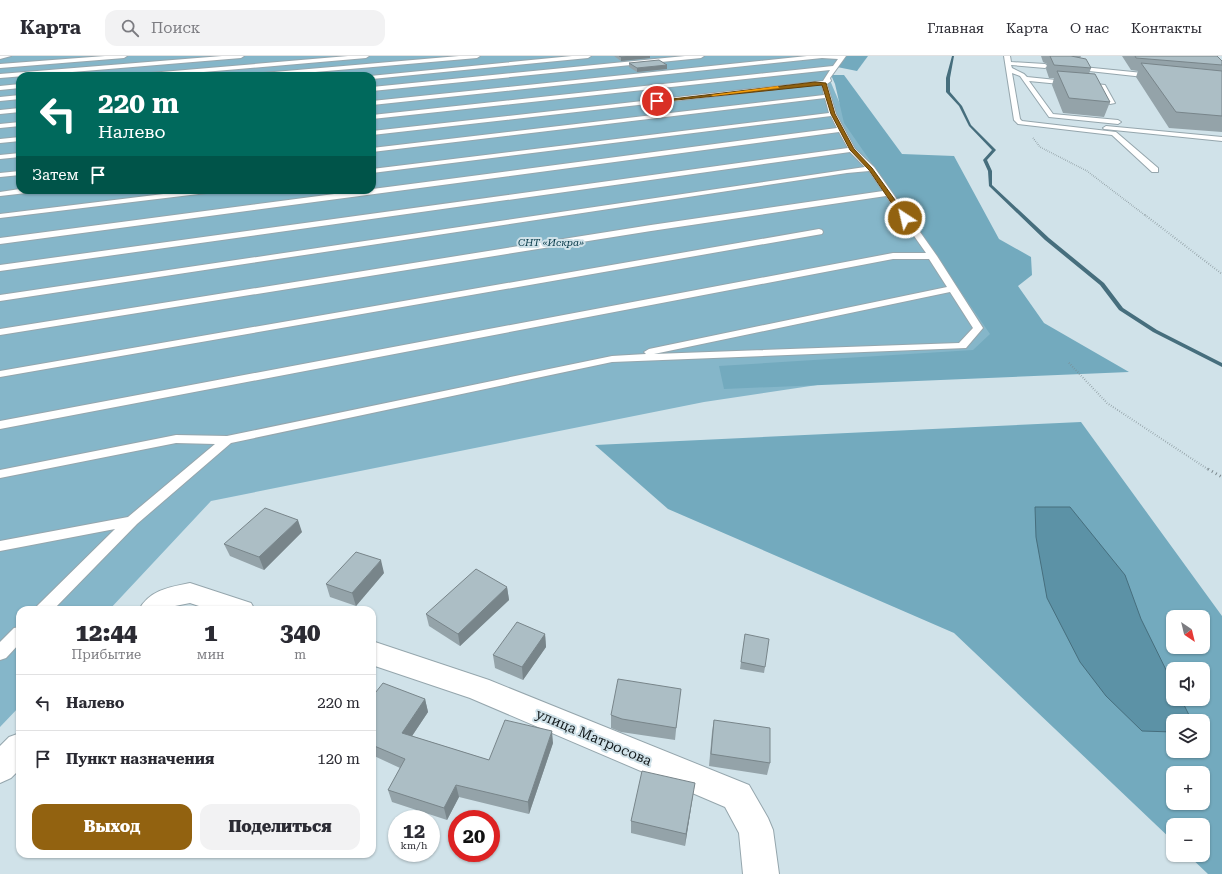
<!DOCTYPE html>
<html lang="ru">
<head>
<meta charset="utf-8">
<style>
  :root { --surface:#fff; --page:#f2f2f3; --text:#2b2b33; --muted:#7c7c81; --line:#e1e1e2; --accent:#926210 }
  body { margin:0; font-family:"Roboto Serif",serif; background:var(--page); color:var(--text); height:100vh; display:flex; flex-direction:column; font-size:15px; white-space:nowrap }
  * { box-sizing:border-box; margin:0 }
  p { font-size:13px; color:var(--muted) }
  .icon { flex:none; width:22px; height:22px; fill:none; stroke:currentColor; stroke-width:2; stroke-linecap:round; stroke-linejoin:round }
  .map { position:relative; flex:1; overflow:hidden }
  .panel { position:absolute; left:16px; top:550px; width:360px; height:252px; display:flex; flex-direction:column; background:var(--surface); border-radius:12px; box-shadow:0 1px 3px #0004 }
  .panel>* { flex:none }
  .guide { position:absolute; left:16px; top:16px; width:360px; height:122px; border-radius:12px; box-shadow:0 1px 3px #0004; background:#00695c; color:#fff; overflow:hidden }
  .needle { width:26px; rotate:145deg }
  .tools { position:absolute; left:1166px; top:554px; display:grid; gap:8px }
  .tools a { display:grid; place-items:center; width:44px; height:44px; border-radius:8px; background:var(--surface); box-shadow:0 1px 3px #0004; font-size:20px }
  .speed { position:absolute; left:388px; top:754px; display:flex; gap:8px; font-size:20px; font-weight:700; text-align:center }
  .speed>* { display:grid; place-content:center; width:52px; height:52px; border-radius:50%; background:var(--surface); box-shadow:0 1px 3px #0004; line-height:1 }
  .speed small { font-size:10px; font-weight:400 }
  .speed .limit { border:6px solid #d22; background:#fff; color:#111 }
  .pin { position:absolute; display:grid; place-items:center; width:34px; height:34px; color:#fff; margin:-17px; border:2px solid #fff; border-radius:50%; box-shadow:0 1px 4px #0007 }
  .me { position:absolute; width:44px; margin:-22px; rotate:325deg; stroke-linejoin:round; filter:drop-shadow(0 0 3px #0008) }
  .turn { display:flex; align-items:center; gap:14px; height:84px; padding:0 16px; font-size:18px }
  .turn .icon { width:52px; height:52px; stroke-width:2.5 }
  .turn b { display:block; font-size:28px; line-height:34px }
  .then { display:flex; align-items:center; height:38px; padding:0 16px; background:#0003; gap:8px; font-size:15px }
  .eta { display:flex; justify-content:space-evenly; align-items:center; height:68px; text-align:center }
  .eta b { font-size:24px; font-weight:800; line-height:28px }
  .cta { display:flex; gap:8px; margin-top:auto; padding:8px 16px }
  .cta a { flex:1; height:46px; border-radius:12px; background:var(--accent); color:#fff; font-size:16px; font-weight:800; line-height:46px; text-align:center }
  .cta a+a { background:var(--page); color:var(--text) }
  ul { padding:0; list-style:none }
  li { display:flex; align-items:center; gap:12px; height:56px; padding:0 16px; border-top:1px solid var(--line) }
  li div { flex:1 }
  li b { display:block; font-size:15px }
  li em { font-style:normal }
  header { display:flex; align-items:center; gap:24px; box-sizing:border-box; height:56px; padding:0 20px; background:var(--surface); border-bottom:1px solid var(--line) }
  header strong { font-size:19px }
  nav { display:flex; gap:22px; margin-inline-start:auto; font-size:14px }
  .search { width:280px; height:36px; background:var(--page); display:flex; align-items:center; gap:10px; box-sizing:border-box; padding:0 14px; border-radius:12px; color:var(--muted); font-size:15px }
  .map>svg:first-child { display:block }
</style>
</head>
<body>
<header>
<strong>Карта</strong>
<div class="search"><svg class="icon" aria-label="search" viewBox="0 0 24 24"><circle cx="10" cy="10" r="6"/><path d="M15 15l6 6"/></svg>Поиск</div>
<nav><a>Главная</a><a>Карта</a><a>О нас</a><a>Контакты</a></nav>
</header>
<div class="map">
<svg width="1222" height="818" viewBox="0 0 1222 818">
  <rect width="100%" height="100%" fill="#d0e2e9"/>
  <path fill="#85b6c9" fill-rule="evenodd" d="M0,0H848L829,22L846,62L1044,295L704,346L211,445L109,554H20V650L0,671ZM20,20H372V134H20Z"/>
  <g fill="#73aabe" fill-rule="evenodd">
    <path d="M847,0H868L857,15L837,11Z"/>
    <path d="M831,19H844L902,98L954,100L999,183L1031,201L1032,219L1018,230L1044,267L1129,316L724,333L719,310L973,294L990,278L844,67L835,28Z"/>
    <path d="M1081,366L1222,560V818H1208L1188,799H1203V769H1173V785L954,577L668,453L595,389ZM1173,561H1203V591H1173ZM1173,613H1203V643H1173ZM1173,665H1203V695H1173ZM1173,717H1203V747H1173Z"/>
  </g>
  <path fill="#5c92a6" stroke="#466e7d" d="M1035,451H1070L1125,519L1141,563L1173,628V643H1181L1192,665H1173V676L1142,675L1106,640L1080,606L1047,542L1036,481Z"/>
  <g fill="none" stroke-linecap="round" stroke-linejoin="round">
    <path fill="#466e7d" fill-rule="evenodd" d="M952,0H954L950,22V36L962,50L971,69L996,94L987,104L992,115V129L1049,182L1104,227L1123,252L1157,274L1222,307V311L1153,276L1119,254L1100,229L1045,184L989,130L988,115L983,104L992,94L969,70L959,50L946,36V22Z"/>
    <defs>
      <g id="service">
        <path d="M0,0H11L0,3Z"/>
        <path d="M105,0H127L124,2L0,12V8Z"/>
        <path d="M222,0H244L241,2L0,22V18Z"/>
        <path d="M348,0H369L366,2L157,20H135L138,18Z"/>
        <path d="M459,0H480L477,2L269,20H247L250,18Z"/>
        <path d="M572,0H591L588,2L372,23V20H370Z"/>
        <path d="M685,0H704L701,2L372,35V31Z"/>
        <path d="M807,0H846L830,22L831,25L827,28L836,58L855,93L874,111L937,200L983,272L966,292L612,306L231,387L137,468L53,554H35L37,550L115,473L0,495V485L128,461L215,388L176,387L0,422V414L176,379L227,380L612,300L646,298L644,296L649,293L947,231L929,203H893L0,373V365L893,197H926L886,140L651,175L0,279V273L651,169L883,135L869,115L847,117L0,245V239L865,111L850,96L0,215V209L848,92L839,76L0,188V182L837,72L831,60L372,117V113L829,57L825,42L372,96V92L824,39L822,29H815L372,79V75L823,25L830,14L372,63V59L833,10L838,3L822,2L372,49V45ZM950,236L973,272L959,287L654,298Z"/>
        <path d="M1004,0H1010L1011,6L1045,8L1048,10L1045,12L1011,9L1012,12L1024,18L1027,21L1105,29L1115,47L1110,48L1101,32L1029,25L1053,58L1118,64L1121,66L1118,68L1049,61L1020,20L1012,17L1020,63L1022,65L1116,76L1158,112V116H1152L1112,79L1018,68L1014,64Z"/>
        <path d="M1073,10L1153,18L1156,20L1153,22L1071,13L1070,12Z"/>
        <path d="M20,28V32L0,34V30Z"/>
        <path d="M20,39V43L0,45V41Z"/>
        <path d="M20,52V56L0,58V54Z"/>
        <path d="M20,66V70L0,72V68Z"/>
        <path d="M1106,70L1222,81V85L1104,73L1103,72Z"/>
        <path d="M20,81V85L0,87V83Z"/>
        <path d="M20,97V101L0,103V99Z"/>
        <path d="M20,115V119L0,121V117Z"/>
        <path d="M20,133L39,134L35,136L0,140V136Z"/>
        <path d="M196,134H219L215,136L0,162V158Z"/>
        <path d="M819,173L822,174L823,176L822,178L0,321V315Z"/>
        <path d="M20,571V587L6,602L0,604V586L14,572Z"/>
      </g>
      <g id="minor">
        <path d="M190,527L251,547L255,554H211L190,547L175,550L170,554H139C149,534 170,531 190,527Z"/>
        <path d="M372,585L489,624L749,729L768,762L773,774L779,818H743L739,777L725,751L470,642L372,609Z"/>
        <path d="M20,677V713L11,722L0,727V690L9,681Z"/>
      </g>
    </defs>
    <use href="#service" stroke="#95a6ad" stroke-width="2"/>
    <use href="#minor" stroke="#95a6ad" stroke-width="2"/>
    <path stroke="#7a878c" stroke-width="1.5" stroke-dasharray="0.5 1.5" stroke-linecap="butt" d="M1033,82L1040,91L1087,115L1146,160"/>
    <g stroke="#7a878c" stroke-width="2" stroke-dasharray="0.5 2" stroke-linecap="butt">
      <path d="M1145,159L1222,218"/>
      <path d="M1069,307L1107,347L1209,414"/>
    </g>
    <path stroke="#7a878c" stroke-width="3" stroke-dasharray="1 3.5" stroke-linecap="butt" d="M1208,413L1222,421"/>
    <use href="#service" fill="#fff" fill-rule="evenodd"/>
    <use href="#minor" fill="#fff" fill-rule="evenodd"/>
  </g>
  <g fill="#94a3a9">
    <path d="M614,0H650V2L621,5Z"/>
    <path d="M1041,0H1081L1080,2L1091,12L1089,18L1110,46L1104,61L1063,57L1052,29L1054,22H1049L1046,13L1047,8L1043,6Z"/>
    <path d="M1122,0H1217L1222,5V76L1169,72L1136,21L1138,15L1131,14Z"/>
    <path d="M629,7L667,9V13L637,16L629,11Z"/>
    <path d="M302,476L264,514L230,500L224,488Z"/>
    <path d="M384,517L356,550L330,541L326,528Z"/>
    <path d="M507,531L509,544L460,590L429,570L426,558Z"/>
    <path d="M545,578L546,591L523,624L495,612L493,599Z"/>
    <path d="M745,578L765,611L764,617L740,613Z"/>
    <path d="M372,641L425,643L428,656L412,680L489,704L553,687L529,758L459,741L447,764L392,746L388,734L400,712L372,699Z"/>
    <path d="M679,645L675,684L621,676L611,672V659Z"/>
    <path d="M714,664L770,707L767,719L709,710L712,676Z"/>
    <path d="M693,739L685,790L631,777V765Z"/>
  </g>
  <g fill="#78858a">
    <path d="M634,0H650V2L621,5V1Z"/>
    <path d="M667,9V13L637,16V12Z"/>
    <path d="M298,464L302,476L264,514L259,501Z"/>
    <path d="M381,504L384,517L356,550L352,537Z"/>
    <path d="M507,531L509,544L460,590L458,578Z"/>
    <path d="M545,578L546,591L523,624L522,611Z"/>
    <path d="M425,643L428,656L406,689L402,677Z"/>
    <path d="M552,675L553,687L529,758L528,746Z"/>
    <path d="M695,727L693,739L685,790L686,778Z"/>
    <path d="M456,729L459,741L447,764L444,752Z"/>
  </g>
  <g fill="#acbec5" stroke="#78858a">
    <path d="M619,0H634L621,1Z"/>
    <path d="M1050,0H1071L1086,3L1091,12L1054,9Z"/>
    <path d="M1135,0H1217L1222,5V9L1136,2Z"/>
    <path d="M659,4L667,9L637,12L629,7Z"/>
    <path d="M1141,7L1222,15V60L1176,56Z"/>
    <path d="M1057,15L1095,18L1110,46L1069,42Z"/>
    <path d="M265,452L298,464L259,501L224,488Z"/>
    <path d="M356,496L381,504L352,537L326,528Z"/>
    <path d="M476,513L507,531L458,578L426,558Z"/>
    <path d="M517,566L545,578L522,611L493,599Z"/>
    <path d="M745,578L769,583L765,611L741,606Z"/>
    <path d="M618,623L681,633L676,672L622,663L611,659Z"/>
    <path d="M383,627L425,643L402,677L489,704L505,664L552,675L528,746L456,729L444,752L388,734L405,703L372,689V641Z"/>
    <path d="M714,664L770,672V707L711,698Z"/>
    <path d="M642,715L695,727L686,778L631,765Z"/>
  </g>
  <path fill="#926210" stroke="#5f400a" d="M815,26L826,27L835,58L854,93L872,112L908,162L907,164H903L869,114L850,94L831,58L822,29L657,46L655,45Z"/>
  <path fill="#f59e0b" d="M778,30L779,32L713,40L711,39Z"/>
  <g text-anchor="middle" stroke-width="4" stroke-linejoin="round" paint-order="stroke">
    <g font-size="10" font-style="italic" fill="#023645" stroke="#d0e2e9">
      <text x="551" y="190">СНТ «Искра»</text>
    </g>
    <g font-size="14" fill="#131a1c" stroke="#d0e2e9">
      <text transform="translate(594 681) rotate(23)" y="5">улица Матросова</text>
    </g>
  </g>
</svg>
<div class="tools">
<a><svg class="needle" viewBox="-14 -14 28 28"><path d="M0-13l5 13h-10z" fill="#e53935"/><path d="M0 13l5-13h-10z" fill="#7c7c81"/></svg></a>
<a><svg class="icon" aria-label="sound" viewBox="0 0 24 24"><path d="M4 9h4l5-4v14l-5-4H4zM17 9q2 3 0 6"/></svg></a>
<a><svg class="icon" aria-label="layers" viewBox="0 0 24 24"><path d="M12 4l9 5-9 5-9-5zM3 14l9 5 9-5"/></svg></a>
<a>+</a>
<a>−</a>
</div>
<div class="speed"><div>12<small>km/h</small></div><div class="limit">20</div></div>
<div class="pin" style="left:657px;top:45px;background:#d93025"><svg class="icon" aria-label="arrive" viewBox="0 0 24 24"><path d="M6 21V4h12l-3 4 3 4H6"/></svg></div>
<svg class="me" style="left:905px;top:162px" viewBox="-20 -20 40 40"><circle r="17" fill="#926210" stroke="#fff" stroke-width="3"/><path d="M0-11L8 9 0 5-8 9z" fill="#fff"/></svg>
<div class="guide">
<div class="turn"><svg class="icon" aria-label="left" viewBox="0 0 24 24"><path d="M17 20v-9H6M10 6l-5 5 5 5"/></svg><div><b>220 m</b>Налево</div></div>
<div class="then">Затем<svg class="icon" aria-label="arrive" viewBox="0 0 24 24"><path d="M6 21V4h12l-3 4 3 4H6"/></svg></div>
</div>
<section class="panel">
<div class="eta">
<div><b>12:44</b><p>Прибытие</p></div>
<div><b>1</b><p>мин</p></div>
<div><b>340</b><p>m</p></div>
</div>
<ul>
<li><svg class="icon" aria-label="left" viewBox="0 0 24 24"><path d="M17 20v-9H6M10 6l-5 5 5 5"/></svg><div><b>Налево</b></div><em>220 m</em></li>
<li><svg class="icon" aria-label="arrive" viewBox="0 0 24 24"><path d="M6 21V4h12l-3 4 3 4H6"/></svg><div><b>Пункт назначения</b></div><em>120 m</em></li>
</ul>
<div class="cta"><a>Выход</a><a>Поделиться</a></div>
</section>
</div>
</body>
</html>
